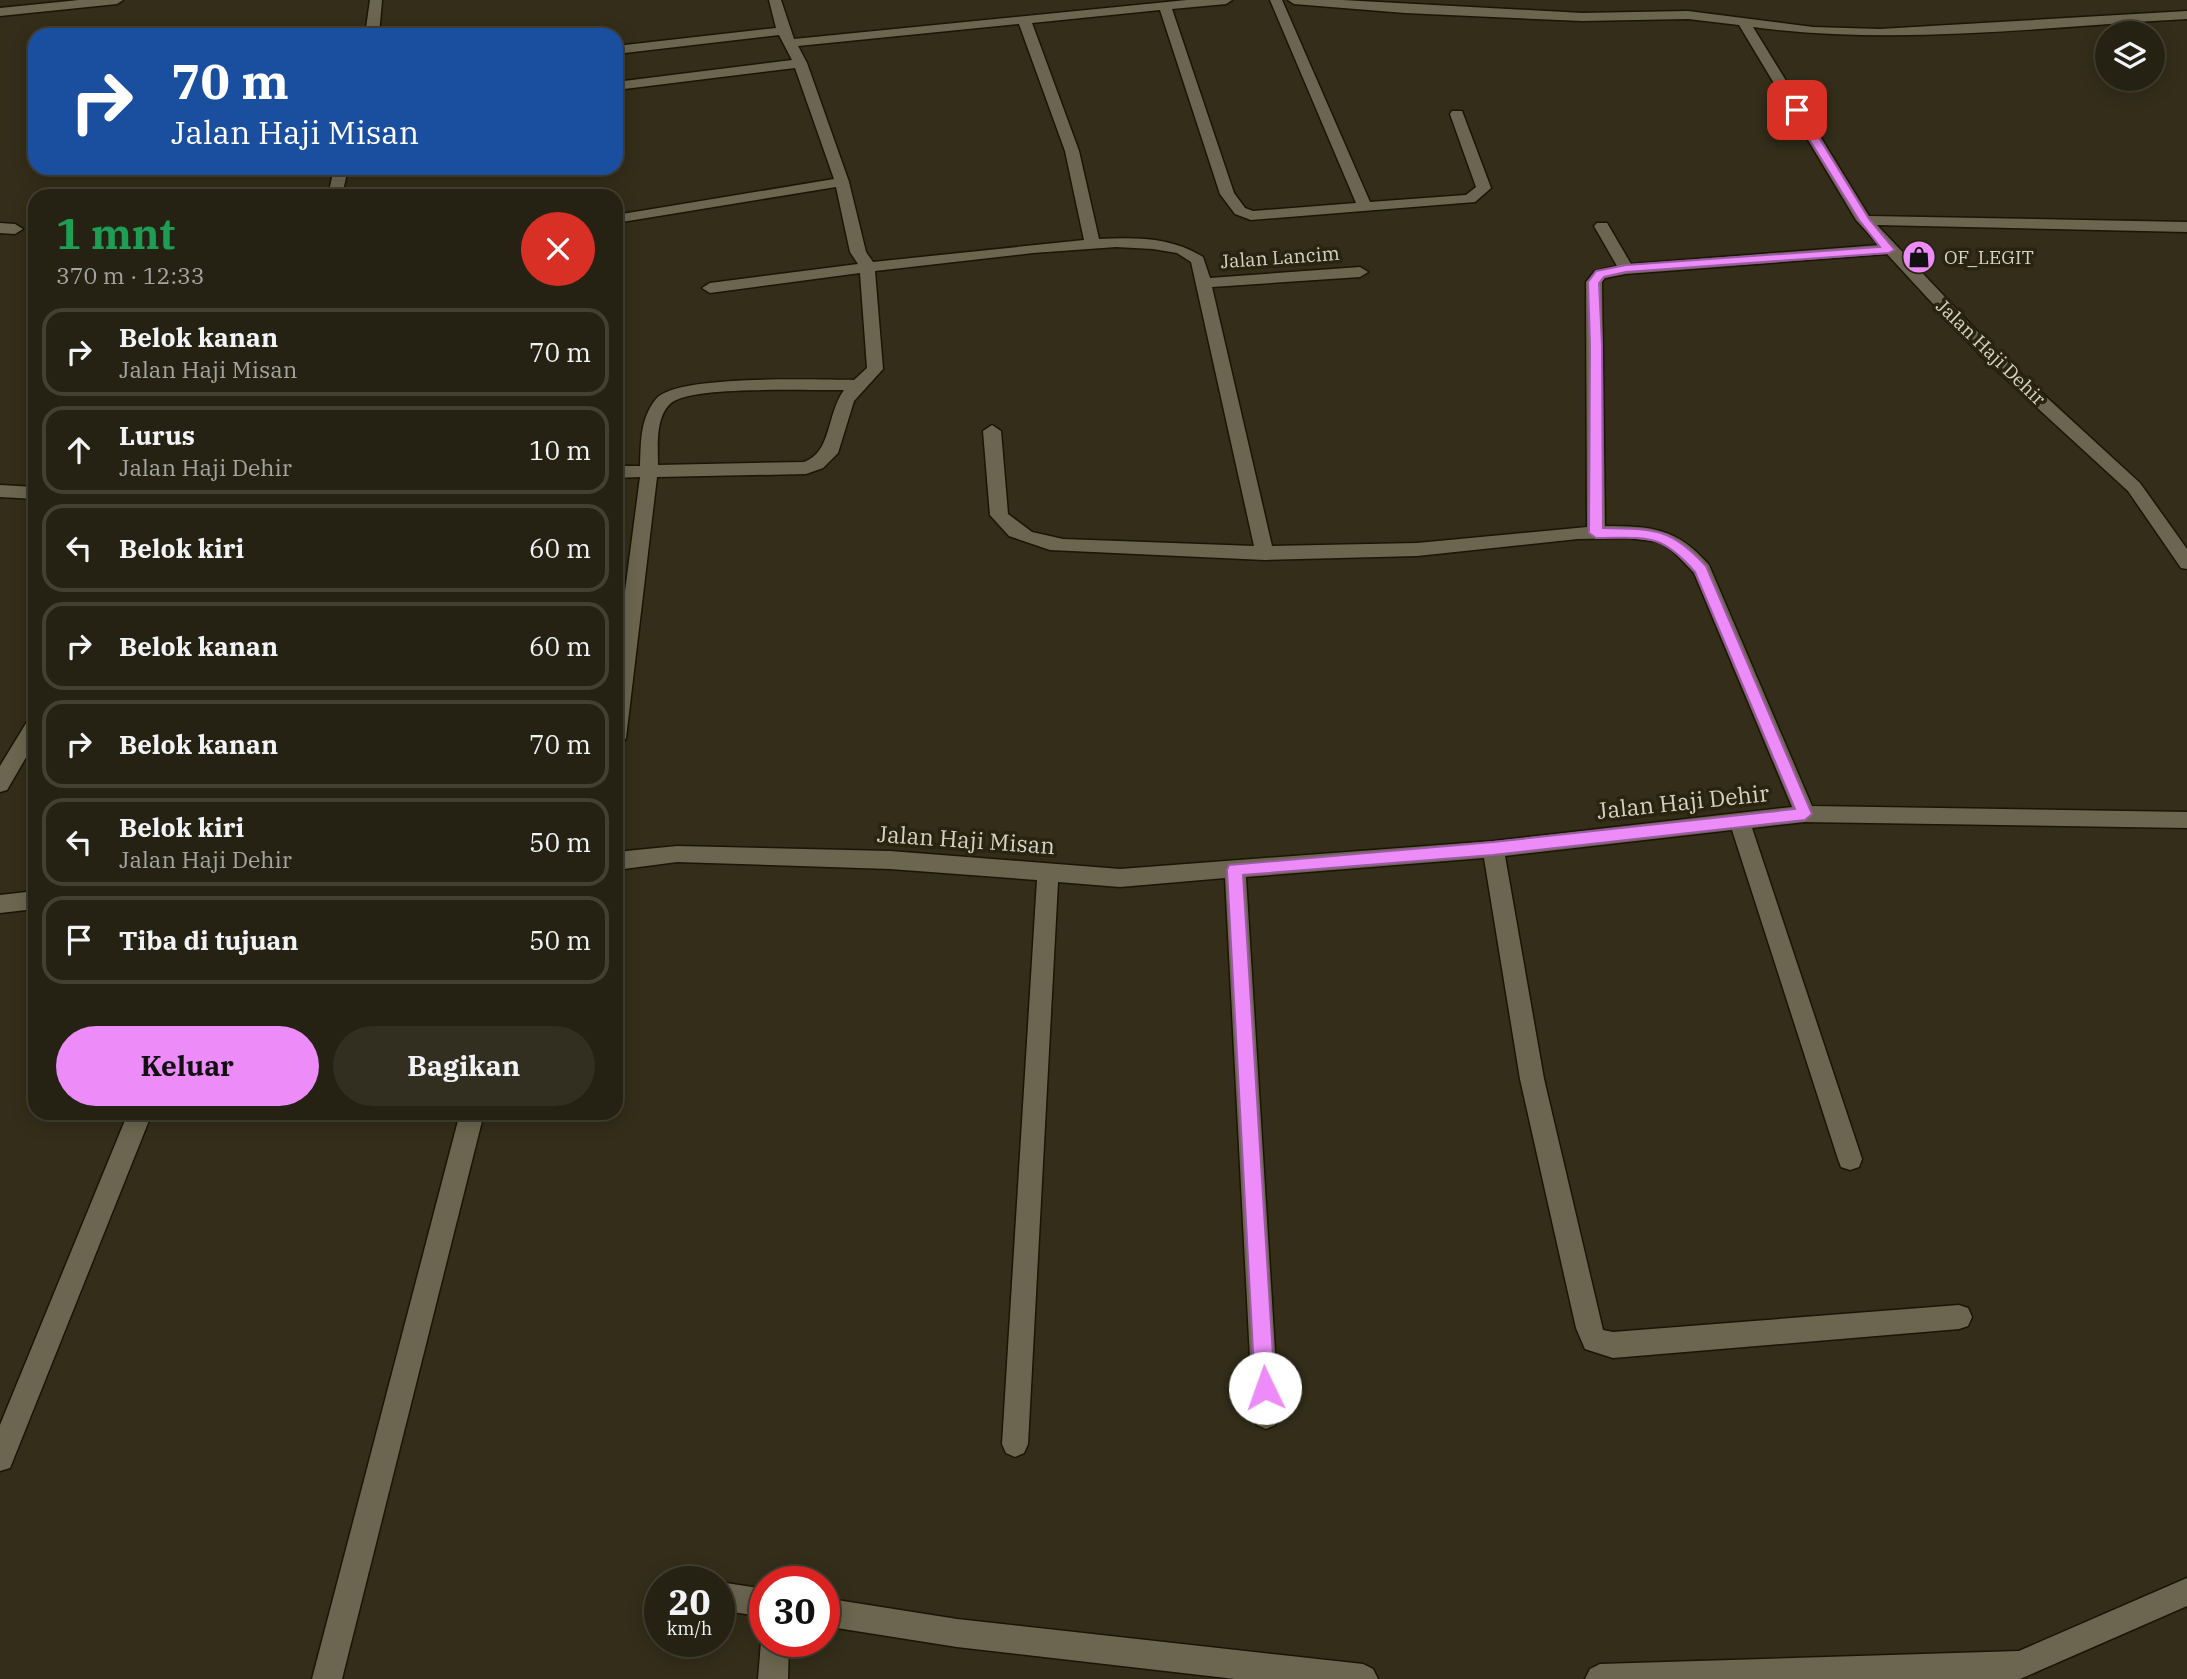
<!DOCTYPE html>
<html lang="id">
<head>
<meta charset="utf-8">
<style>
  :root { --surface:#262213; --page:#322f21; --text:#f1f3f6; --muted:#a4a4a0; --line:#423f33; --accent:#ed8cf9 }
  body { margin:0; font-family:"IBM Plex Serif",serif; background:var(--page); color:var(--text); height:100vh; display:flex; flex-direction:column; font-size:26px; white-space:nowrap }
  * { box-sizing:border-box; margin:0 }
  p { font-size:23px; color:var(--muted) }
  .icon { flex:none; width:38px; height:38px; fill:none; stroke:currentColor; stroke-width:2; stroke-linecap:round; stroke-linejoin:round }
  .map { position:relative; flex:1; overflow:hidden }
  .panel { position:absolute; left:28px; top:189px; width:595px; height:931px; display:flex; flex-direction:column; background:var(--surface); border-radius:21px; box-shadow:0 4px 18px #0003,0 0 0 2px var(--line) }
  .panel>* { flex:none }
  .banner { position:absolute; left:28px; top:28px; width:595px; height:147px; border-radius:21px; box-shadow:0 4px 18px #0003,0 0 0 2px var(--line); background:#1a4fa0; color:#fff; overflow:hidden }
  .fabs { position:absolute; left:2095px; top:21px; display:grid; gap:14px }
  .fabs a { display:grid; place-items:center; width:70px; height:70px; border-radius:50%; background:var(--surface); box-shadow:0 4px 18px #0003,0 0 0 2px var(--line); font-size:35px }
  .speed { position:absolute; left:644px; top:1566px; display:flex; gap:14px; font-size:35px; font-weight:700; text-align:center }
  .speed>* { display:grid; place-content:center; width:91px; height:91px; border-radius:50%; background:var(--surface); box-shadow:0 4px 18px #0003,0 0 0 2px var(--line); line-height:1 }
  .speed small { font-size:18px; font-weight:400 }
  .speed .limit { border:10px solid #d22; background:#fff; color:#111 }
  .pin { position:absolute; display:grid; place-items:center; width:60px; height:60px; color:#fff; margin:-30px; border-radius:14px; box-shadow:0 4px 10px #0006 }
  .me { position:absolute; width:77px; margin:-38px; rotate:357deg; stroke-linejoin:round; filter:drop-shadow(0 0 5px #0008) }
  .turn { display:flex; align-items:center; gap:24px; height:147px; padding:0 28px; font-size:32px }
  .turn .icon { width:91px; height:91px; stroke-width:2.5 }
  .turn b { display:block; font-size:49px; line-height:60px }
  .round { display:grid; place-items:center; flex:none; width:74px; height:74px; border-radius:37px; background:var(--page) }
  .summary { display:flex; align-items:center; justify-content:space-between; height:119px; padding:0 28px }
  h1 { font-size:42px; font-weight:700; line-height:52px; color:#1e9e55 }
  .button { display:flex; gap:14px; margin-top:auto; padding:14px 28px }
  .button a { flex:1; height:80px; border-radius:42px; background:var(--accent); color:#111; font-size:28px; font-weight:700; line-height:80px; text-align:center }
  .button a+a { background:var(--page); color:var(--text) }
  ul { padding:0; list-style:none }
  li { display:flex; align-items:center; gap:21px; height:88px; margin:0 14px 10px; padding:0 14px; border:4px solid var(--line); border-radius:21px }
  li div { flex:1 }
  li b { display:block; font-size:26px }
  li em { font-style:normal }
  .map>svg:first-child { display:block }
</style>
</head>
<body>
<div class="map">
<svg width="2187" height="1679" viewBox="0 0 2187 1679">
  <rect width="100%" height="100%" fill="#332d19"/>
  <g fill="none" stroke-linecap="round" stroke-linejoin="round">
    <defs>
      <g id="street">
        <path d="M79,0H123L117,4L0,16V8Z"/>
        <path d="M370,0H382L379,35H365Z"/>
        <path d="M769,0H781L794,39L1187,0H1232L1226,4L1172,9L1234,193L1245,208L1253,211L1356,203L1270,0H1282L1370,202L1466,195L1476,187L1450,114L1452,111H1462L1491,188L1475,202L1251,220L1235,214L1220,194L1160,10L1032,23L1079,151L1099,239C1135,237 1172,237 1203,257L1210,278L1360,267L1368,272L1360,277L1212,287L1272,546L1417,543L1587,527L1586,282L1595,271L1617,266L1594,226L1597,223H1607L1631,264L1879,245L1856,220L1739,25L1688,19L1582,21L1405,13L1294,4L1288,0H1342L1582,13L1688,11L1813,27L1880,29L2187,11V19C2043,27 1897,46 1753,27L1869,216L2187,222V232L1877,225L1994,349L2140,483L2187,549V569L2181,568L2128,491L1982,357L1887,254L1626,274L1605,278L1602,282L1605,526C1652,526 1677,528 1709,565L1812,806L2187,812V828L1805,822L1752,828L1862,1159L1859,1167L1850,1170L1841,1167L1838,1159L1732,830L1505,856L1544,1079L1603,1330L1613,1332L1959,1305L1968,1308L1972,1317L1968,1326L1959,1329L1613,1358L1585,1349L1576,1328L1520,1079L1484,858L1246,877L1279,1416L1275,1425L1266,1429L1257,1425L1253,1416L1225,878L1120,887L1058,882L1028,1444L1024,1453L1015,1457L1006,1453L1002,1444L1037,880L890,869L677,862L616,870V852L677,846L890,851L1120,869L1493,841L1792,807L1694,573L1673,551L1660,542L1627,538L1578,539L1417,556L1265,560L1050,550L1009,536L990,515L983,431L992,425L1001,431L1008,514L1032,532L1063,539L1254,546L1191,262L1177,253L1153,249L1116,247L1033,253L875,271L883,369L854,401L838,453L823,468L806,474L657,477L626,738L623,743L616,746V660L640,477L616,478V466H640C641,441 640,419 656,399C676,374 818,380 854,380L867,368L860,273L710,293L702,288L710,283L858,264L850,252L836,187L616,223V215L834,179L795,68L616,90V82L792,60L779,35L616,54V46L776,28ZM1019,24L1065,151L1084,240L873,262L866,252L849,182L807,63L798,46ZM844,390C826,415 832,452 804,462L658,465C658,446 655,417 671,403C693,385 811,391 844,390Z"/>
        <path d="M334,168H348L342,196H328Z"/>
        <path d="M0,223L15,224L23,229L15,234L0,233Z"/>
        <path d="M0,485L35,487V499L0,497Z"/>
        <path d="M35,717V742L7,790L0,792V766L28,720Z"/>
        <path d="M35,891V909L0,913V895Z"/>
        <path d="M128,1113H152L10,1468L0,1471V1425Z"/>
        <path d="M460,1113H484L342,1679H312Z"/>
        <path d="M2187,1578V1606L2020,1679H1585L1590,1669L1600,1664L2019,1651Z"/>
        <path d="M719,1582L765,1589V1617L719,1610Z"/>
        <path d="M824,1598L957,1619L1363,1664L1373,1669L1378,1679H1235L957,1647L824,1626Z"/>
        <path d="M765,1632V1642H789L788,1679H758L761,1642Z"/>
      </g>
    </defs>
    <use href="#street" stroke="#1b1503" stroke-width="3"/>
    <use href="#street" fill="#6c6650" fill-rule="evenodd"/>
  </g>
  <path fill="#ed8cf9" stroke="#9a5ba2" stroke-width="2" d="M1797,107L1802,110L1869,219L1895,250L1889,253L1626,272L1604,277L1599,283L1602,345L1603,528C1654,529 1670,527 1706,566L1812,814L1805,820L1493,855L1243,875L1275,1388L1272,1396L1265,1398L1257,1396L1255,1388L1227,870L1229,865L1493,842L1795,809L1695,572C1660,532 1646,538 1596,538L1589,533L1590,345L1588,282L1596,271L1626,265L1880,247L1859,220L1791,110Z"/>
  <defs>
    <symbol id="shop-disc" viewBox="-11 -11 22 22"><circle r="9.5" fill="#ed8cf9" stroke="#29230f"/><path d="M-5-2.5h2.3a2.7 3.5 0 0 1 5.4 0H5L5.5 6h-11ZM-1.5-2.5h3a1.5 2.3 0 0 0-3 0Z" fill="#111"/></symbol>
  </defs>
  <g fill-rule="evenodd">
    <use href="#shop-disc" x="1900" y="238" width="38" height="38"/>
  </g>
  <g text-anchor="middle" stroke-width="7" stroke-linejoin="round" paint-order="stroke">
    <g font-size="19" fill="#d5d1c5" stroke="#29230f">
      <text transform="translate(1280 257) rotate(-4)" y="7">Jalan Lancim</text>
      <text transform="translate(1991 352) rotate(44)" y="7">Jalan Haji Dehir</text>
    </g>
    <g font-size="19" fill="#d5d1c5" stroke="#29230f" text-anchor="start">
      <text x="1944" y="264">OF_LEGIT</text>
    </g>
    <g font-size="23" fill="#d5d1c5" stroke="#29230f">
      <text transform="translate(1683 802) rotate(-6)" y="8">Jalan Haji Dehir</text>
      <text transform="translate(966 840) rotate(4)" y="8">Jalan Haji Misan</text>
    </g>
  </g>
</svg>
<div class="fabs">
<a><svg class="icon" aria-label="layers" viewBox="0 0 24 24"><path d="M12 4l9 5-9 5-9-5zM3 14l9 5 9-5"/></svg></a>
</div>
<div class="speed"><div>20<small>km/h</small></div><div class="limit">30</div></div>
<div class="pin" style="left:1797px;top:110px;background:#d93025"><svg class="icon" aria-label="arrive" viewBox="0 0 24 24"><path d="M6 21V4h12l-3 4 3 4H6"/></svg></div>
<svg class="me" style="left:1265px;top:1388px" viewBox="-20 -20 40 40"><circle r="19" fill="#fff"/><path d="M0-13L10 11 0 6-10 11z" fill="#ed8cf9"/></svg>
<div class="banner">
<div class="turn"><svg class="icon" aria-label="right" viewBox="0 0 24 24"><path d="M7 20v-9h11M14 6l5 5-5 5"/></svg><div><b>70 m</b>Jalan Haji Misan</div></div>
</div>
<section class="panel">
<div class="summary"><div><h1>1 mnt</h1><p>370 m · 12:33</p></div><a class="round" style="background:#d93025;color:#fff"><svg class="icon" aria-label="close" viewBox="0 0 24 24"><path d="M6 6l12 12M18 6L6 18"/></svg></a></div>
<ul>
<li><svg class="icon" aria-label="right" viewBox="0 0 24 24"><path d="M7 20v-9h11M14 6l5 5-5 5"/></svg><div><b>Belok kanan</b><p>Jalan Haji Misan</p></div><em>70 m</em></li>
<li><svg class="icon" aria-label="ahead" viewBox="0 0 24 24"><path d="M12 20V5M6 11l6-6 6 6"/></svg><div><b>Lurus</b><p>Jalan Haji Dehir</p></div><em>10 m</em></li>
<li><svg class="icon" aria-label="left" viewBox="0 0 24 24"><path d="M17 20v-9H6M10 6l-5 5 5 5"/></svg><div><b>Belok kiri</b></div><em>60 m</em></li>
<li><svg class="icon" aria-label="right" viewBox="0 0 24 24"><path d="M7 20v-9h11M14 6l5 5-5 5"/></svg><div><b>Belok kanan</b></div><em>60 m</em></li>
<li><svg class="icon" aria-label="right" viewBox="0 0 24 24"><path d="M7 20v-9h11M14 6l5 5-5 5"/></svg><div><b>Belok kanan</b></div><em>70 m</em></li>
<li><svg class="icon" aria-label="left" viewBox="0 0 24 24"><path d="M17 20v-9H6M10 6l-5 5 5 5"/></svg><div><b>Belok kiri</b><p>Jalan Haji Dehir</p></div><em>50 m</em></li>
<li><svg class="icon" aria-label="arrive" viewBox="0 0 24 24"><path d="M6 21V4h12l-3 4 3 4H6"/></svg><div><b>Tiba di tujuan</b></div><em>50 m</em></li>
</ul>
<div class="button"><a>Keluar</a><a>Bagikan</a></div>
</section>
</div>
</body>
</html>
